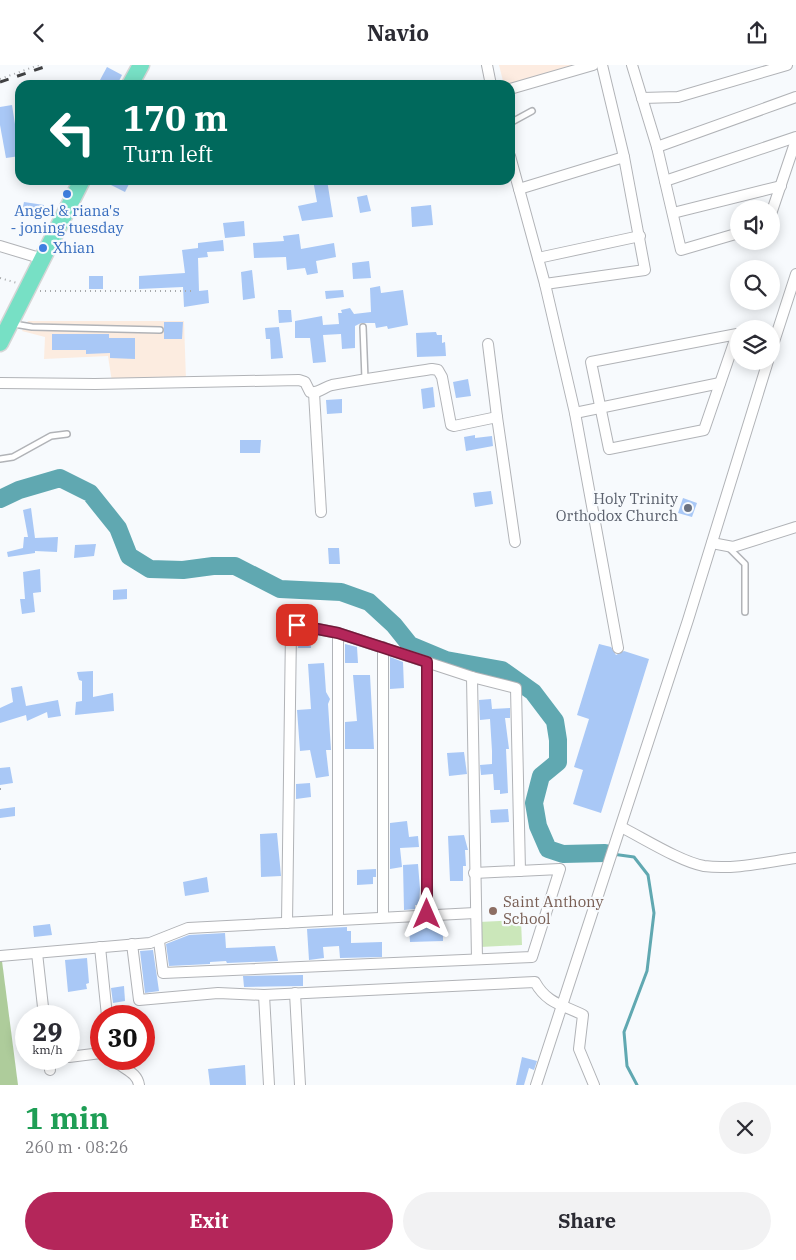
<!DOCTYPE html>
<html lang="en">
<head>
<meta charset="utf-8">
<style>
  :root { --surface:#fff; --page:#f2f2f3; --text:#2b2b33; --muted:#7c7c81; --accent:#b4265a }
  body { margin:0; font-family:"IBM Plex Serif",serif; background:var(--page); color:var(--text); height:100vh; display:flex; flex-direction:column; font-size:19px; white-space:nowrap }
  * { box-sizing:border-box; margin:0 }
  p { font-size:16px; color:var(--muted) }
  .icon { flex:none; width:28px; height:28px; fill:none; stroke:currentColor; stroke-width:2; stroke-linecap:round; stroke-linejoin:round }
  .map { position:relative; height:1020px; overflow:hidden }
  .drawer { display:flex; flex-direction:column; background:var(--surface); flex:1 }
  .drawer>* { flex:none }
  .guide { position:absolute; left:15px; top:15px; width:500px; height:105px; border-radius:15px; box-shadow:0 2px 12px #0003; background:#00695c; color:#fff; overflow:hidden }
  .fabs { position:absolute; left:730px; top:135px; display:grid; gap:10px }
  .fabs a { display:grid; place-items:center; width:50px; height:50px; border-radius:50%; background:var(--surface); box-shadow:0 2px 12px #0003; font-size:25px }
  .speed { position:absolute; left:15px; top:940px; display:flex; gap:10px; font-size:25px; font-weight:700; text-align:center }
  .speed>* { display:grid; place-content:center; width:65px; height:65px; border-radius:50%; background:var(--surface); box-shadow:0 2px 12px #0003; line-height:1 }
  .speed small { font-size:12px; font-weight:400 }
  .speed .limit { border:8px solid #d22; background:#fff; color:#111 }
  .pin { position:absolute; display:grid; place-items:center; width:42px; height:42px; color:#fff; margin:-21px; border-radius:10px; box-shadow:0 2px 8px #0006 }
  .me { position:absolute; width:55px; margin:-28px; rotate:0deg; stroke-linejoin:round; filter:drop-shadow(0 0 4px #0008) }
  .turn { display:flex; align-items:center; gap:18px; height:105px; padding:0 25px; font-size:22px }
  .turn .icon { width:65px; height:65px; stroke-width:2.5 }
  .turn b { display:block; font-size:35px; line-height:42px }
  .round { display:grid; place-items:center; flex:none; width:52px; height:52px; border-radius:26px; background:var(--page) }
  .overview { display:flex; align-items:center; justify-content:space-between; height:85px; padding:0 25px }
  h1 { font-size:30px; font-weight:700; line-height:38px; color:#1e9e55 }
  .action { display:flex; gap:10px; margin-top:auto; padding:10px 25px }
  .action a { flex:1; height:58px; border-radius:30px; background:var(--accent); color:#fff; font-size:20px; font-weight:700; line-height:58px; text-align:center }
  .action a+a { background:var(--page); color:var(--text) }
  header { display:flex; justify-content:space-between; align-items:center; height:65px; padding:0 25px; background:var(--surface); font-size:22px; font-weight:700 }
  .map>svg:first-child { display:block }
</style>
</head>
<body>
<header><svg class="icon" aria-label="back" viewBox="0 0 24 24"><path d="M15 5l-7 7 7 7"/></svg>Navio<svg class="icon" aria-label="share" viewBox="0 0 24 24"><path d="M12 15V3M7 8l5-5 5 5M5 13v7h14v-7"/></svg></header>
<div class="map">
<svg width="796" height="1020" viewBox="0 0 796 1020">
  <rect width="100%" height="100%" fill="#f7fafd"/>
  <path fill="#fcece0" d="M28,256H184L186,315L112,317L108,291L44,294L45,272L22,266Z"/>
  <path fill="#fdece1" d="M499,0H575L510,20H504Z"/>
  <path fill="#cbe7ba" d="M521,855L522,880L480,882L479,857Z"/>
  <path fill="#aecc9b" d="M0,896H2L18,1020H0Z"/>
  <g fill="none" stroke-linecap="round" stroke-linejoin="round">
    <path stroke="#60a8b1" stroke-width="3" d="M605,788L634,792L648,810L654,848L647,906L624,967L627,1001L637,1020"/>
    <path stroke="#60a8b1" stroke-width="18" d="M0,434L19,425L60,413L90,428L118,463L129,491L150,504L183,505L213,501H235L280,524L341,527L369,537L394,560L410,580L446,595L502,605L533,627L555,656L558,675V697L541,711L534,738L538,761L548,784L563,789L605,788"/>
  </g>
  <g fill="#a9c8f6">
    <path d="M107,2L122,10L117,20H110L100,15Z"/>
    <path d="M12,40L20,91L6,93L0,60V42Z"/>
    <path d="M101,115H131L125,127Z"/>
    <path d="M313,115H327L333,152L302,156L298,141L317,137Z"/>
    <path d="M367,130L371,146L360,148L357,132Z"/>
    <path d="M24,137L44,140L42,149L22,146Z"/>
    <path d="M431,140L433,160L412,162L411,142Z"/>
    <path d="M244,156L245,171L225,173L223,158Z"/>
    <path d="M299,169L301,184L334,178L336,192L316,196L318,208L307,210L305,203L287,205L286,192L254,193L253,178L284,176L283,171Z"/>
    <path d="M223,175L224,186L207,187L208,192L198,193L199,226L208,225L209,238L184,242L183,222L139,224V211L185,208L182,185L198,183V178Z"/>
    <path d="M369,196L371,213L353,214L352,198Z"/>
    <path d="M252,205L255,233L243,235L241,207Z"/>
    <rect x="89" y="211" width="14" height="13"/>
    <path d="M380,221L381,228L403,225L408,260L388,264L387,261L376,263L375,258H361L355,261V283L342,284L341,269L323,270L326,297L313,298L310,273H295V256L322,251L323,260L339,259L338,248H342L341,245L350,243L354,249L371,247L370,223Z"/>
    <path d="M343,225L344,232L326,234L325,226Z"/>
    <path d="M278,245H291L292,257L279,258Z"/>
    <path d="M164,257H183L182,274H164Z"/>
    <path d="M279,262L283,293L271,294L270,274H266L265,263Z"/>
    <path d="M436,267L437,270H442V278L445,277L446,291L417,292L416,268Z"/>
    <path d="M52,269H109V273H135V294L110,293V288L86,289V285H52Z"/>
    <path d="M468,314L471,331L456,333L453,317Z"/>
    <path d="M433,322L435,342L423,344L421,324Z"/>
    <path d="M342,334V348L327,349L326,335Z"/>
    <path d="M475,370V373L492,371L493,381L466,386L464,372Z"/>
    <path d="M240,375H261L260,388H240Z"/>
    <path d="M491,426L493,439L475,442L473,428Z"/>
    <path d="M683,433L697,438L692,452L678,448Z"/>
    <path d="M31,443L35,473L58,472L57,487L35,486V488L8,492L7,487L23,483L24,472H28L23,445Z"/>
    <path d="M96,479L94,491L74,493L75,480Z"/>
    <path d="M328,483H339L340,499H329Z"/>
    <path d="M40,504L41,527L33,528L35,547L22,549L20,534H25L23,507Z"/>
    <path d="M127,524V534L113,535V525Z"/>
    <path d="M299,567L310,570L311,583H298Z"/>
    <path d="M345,579L357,582L358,598H345Z"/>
    <path d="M599,579L611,582L616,590L624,586L649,594L601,748L573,739L583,705L574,702L589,654L577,650Z"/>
    <path d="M390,592L403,597L404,623L390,624Z"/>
    <path d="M324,598L326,627L330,634L328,639L331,685H326L329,711L316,713L310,685L300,686L297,645L311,644L308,599Z"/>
    <path d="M93,606V632L113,628L114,646L75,650L76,637L82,636V616L79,615L77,607Z"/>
    <path d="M353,610H370L374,684H345V657L357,656Z"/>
    <path d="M22,621L26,641L58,635L61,651L48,653L47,647L27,656L26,650L0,658V643L13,637L11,623Z"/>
    <path d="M491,634L492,644L510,643V653H505L509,684H506L508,728L500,729V725H494L493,709L481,710L480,700L492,699V686L490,654L480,655L479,635Z"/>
    <path d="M464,687L467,709L449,711L447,688Z"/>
    <path d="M10,702L13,718L0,720V703Z"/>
    <path d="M310,718L311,732L296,734V719Z"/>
    <path d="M15,742V751L0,753V744Z"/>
    <path d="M508,744L509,757L491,758L490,745Z"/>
    <path d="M407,756L409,772L418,771L419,782L400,783L402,802L390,804V758Z"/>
    <path d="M277,768L281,811L261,812L260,769Z"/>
    <path d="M464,770L468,785H465L466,801H463V816H450L448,771Z"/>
    <path d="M418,799L420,824L419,840H415V844L404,845L403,800Z"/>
    <path d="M376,804V812H373V819L357,820V805Z"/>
    <path d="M207,812L209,827L185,831L183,817Z"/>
    <path d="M443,857V876L410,877L409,860Z"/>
    <path d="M50,859L52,870L34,872L33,861Z"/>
    <path d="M347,862V866H351V878L382,877V892L340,893L339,881L323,882L324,893L309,895L307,864Z"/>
    <path d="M225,868L226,883L275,881L278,896L227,898L226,896L210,897V899L169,901L166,879L189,870Z"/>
    <path d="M153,885L159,926L145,928L140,886Z"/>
    <path d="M87,893L89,918L86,919L87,924L68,927L65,895Z"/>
    <path d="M303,910V921L244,922L243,911Z"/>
    <path d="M124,921L125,936L113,938L111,923Z"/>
    <path d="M522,992L537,996L534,1005L529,1003L524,1020H516Z"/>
    <path d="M245,1000L246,1020H210L208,1004Z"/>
  </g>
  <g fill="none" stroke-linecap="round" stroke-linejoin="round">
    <defs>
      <g id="service">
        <path d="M510,58L532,46"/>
        <path d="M14,259L32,262L160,265"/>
        <path d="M363,262L365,314"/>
        <path d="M0,394L13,392L51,371L67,369"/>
        <path d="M729,483L745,499V547"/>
      </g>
      <g id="minor">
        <path d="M487,0L491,20"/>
        <path d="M632,0L657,82L681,185L739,168"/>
        <path d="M510,24L593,0"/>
        <path d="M642,33L678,32L787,0"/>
        <path d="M657,82L796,32"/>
        <path d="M510,91L545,219L575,348L618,583"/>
        <path d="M665,116L796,72"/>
        <path d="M519,124L624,92"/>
        <path d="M673,148L781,121"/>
        <path d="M771,149L796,75"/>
        <path d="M0,181L43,194"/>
        <path d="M538,193L640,171"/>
        <path d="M545,219L645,205L624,92L602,0"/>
        <path d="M737,269L704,365L609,384L591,297Z"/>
        <path d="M488,279L497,352"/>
        <path d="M771,286L796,209"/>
        <path d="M0,318L95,319L299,315L305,317L310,327C318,329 324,322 332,320C365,314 399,309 432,304L438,305L442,312L451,360L454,361L497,352L515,477"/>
        <path d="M314,328L321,447"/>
        <path d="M575,348L720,318"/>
        <path d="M712,478L733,482L796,462"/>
        <path d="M383,582V852"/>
        <path d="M472,612L477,894"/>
        <path d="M621,762C643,773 681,797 704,801C734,805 767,797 796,793"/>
        <path d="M427,849V597"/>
        <path d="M338,855V568"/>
        <path d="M287,858L291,565L297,560L338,568L472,612L516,623L520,806"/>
        <path d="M159,876L163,908L532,892L560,804L474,808"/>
        <path d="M132,879L139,935L218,928L264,930L535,917C547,939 564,940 583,950L579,984L594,1020"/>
        <path d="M100,882L107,951"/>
        <path d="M37,888L44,951"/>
        <path d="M0,891L150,878L188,863L475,848"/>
        <path d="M295,928L300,1020"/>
        <path d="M264,930L269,1020"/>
        <path d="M69,992L101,988"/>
        <path d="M49,994L50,1005"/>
        <path d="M114,994C121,1004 137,1006 139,1020"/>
        <path d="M536,1020L688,555L768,296"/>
      </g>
      <g id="primary">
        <path d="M130,20L141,0"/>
        <path d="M0,278L82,115"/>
      </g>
    </defs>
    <use href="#service" stroke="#b1b3b7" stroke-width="8"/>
    <use href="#minor" stroke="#b1b3b7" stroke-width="12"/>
    <use href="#primary" stroke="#d5d6d6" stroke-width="19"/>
    <g stroke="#a7a9ab" stroke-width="2" stroke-dasharray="1 4" stroke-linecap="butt">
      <path d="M0,14L39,0"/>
      <path d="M0,213L17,218"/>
      <path d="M40,226H191"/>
      <path d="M0,724H3"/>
    </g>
    <use href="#service" stroke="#fff" stroke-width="5"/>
    <use href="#minor" stroke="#fff" stroke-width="10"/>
    <use href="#primary" stroke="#77e0c5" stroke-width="16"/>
    <path stroke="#414244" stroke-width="3" stroke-dasharray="9 9" stroke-linecap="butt" d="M0,17L50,0"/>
  </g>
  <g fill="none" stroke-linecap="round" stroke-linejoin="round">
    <defs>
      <path id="route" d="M297,560L338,568L427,597V849"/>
    </defs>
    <use href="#route" stroke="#75193a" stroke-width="12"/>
    <use href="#route" stroke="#b4265a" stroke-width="9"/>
  </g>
  <g fill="#3f7fe0" stroke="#f7fafd" stroke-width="2">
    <circle cx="67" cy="129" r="5"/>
    <circle cx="43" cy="183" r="5"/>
  </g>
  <circle fill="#6b7280" stroke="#f7fafd" stroke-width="2" cx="688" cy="443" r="5"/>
  <circle fill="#8d6e63" stroke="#f7fafd" stroke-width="2" cx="493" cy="846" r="5"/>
  <g text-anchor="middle" stroke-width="4.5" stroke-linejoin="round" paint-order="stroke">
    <g font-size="15" fill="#366cbe" stroke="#f7fafd">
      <text x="67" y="151">Angel &amp; riana's<tspan x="67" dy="17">- joning tuesday</tspan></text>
      <text x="53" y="188" text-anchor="start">Xhian</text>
    </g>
    <g font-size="15" fill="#5b616d" stroke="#f7fafd" text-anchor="end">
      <text x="678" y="439">Holy Trinity<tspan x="678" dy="17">Orthodox Church</tspan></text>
    </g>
    <g font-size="15" fill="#785e54" stroke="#f7fafd" text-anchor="start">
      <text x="503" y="842">Saint Anthony<tspan x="503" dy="17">School</tspan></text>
    </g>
  </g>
</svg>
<div class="fabs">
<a><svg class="icon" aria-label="sound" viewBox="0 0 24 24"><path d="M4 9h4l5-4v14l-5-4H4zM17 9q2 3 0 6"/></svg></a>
<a><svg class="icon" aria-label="search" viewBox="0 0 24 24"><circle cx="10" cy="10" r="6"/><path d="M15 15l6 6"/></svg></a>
<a><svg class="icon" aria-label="layers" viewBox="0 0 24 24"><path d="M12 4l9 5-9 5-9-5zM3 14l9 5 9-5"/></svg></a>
</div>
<div class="speed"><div>29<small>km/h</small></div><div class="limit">30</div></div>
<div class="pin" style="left:297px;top:560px;background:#d93025"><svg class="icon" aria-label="arrive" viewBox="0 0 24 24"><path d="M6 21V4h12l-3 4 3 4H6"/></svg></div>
<svg class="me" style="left:427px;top:849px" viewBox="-20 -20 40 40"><path d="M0-17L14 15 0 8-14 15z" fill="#b4265a" stroke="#fff" stroke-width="4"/></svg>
<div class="guide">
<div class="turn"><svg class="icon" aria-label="left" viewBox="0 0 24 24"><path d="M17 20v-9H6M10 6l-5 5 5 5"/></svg><div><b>170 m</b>Turn left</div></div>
</div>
</div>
<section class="drawer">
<div class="overview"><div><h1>1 min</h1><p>260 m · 08:26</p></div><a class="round"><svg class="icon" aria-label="close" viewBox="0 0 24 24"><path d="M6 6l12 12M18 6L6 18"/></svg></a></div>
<div class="action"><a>Exit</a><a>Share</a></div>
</section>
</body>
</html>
